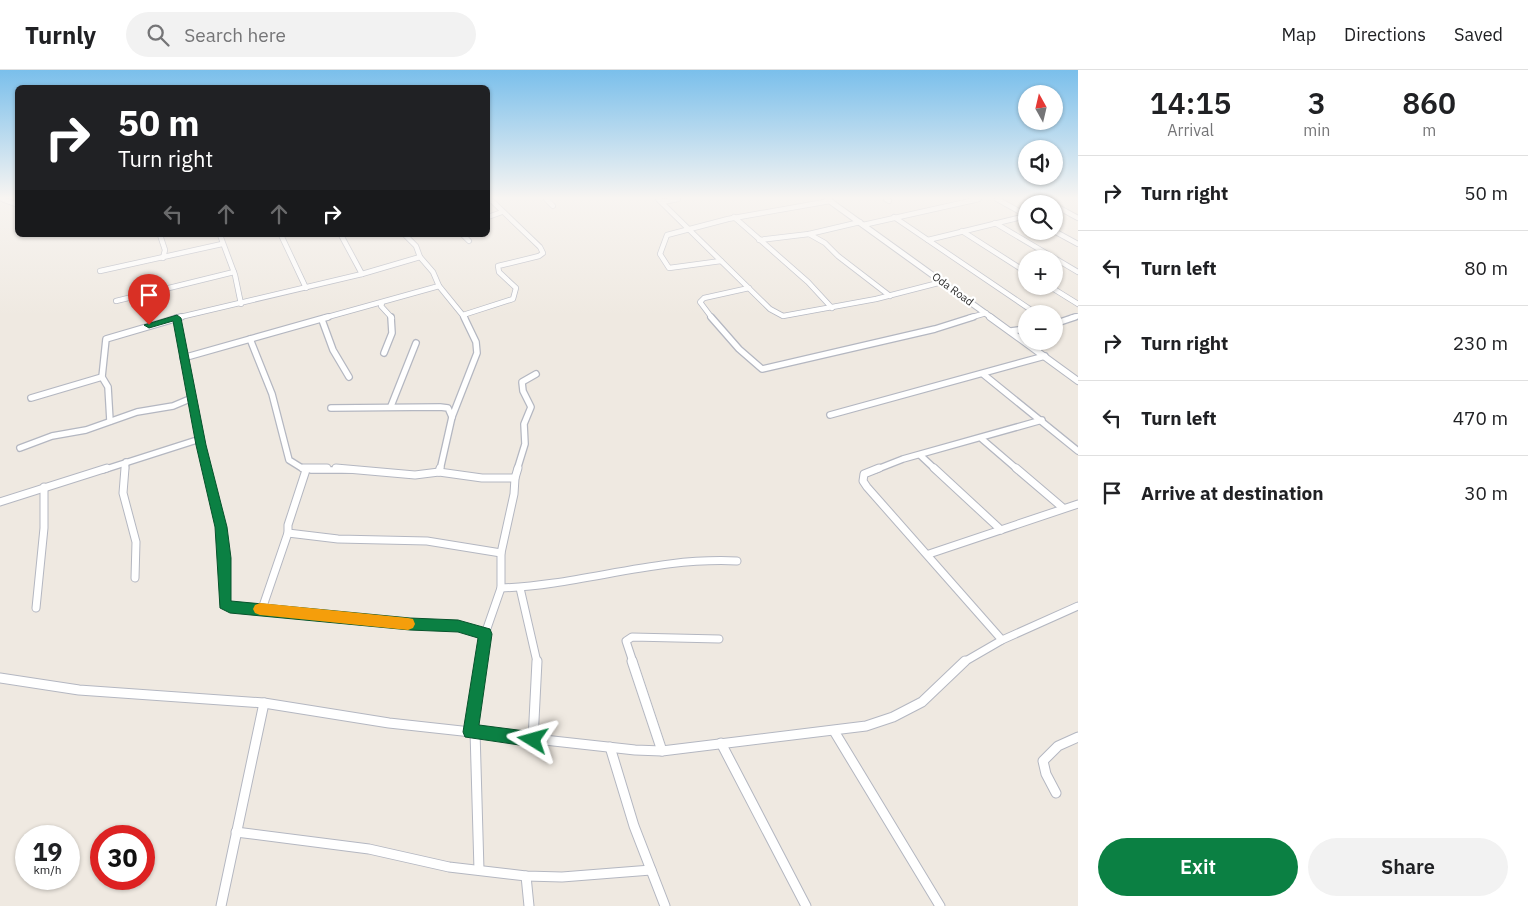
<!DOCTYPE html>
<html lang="en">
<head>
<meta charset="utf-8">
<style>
  :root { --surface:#fff; --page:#f2f2f2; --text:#202124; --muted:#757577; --line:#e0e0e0; --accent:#0b8043 }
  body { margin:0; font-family:"IBM Plex Sans",sans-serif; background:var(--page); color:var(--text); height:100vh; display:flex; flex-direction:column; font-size:19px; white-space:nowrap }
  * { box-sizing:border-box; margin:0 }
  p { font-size:16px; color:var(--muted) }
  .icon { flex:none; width:28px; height:28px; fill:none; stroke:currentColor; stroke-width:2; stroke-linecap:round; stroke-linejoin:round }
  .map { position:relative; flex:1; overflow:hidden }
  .details { display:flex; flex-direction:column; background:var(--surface); width:450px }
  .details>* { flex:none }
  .hud { position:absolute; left:15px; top:15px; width:475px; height:152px; border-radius:8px; box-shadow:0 1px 4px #0004; background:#202124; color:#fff; overflow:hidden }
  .needle { width:32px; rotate:352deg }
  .controls { position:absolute; left:1018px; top:15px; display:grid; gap:10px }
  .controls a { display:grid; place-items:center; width:45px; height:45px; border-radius:50%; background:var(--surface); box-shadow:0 1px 4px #0004; font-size:25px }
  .speed { position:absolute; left:15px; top:755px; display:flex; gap:10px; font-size:25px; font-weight:700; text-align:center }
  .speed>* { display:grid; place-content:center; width:65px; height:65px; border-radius:50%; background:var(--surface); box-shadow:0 1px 4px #0004; line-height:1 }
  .speed small { font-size:12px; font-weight:400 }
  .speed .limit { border:8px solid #d22; background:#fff; color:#111 }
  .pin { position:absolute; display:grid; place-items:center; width:42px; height:42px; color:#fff; margin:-51px -21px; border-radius:50% 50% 50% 0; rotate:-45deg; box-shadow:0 0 5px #0007 }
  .pin .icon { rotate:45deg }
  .me { position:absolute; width:55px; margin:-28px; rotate:278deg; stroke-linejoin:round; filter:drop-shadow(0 0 4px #0008) }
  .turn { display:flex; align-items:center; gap:18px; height:105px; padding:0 20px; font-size:22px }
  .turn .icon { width:65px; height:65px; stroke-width:2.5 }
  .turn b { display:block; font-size:35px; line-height:42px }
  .lanes { display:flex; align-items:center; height:48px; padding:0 20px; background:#0003; justify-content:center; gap:25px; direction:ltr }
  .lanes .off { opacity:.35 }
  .eta { display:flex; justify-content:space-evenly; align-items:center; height:85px; text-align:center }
  .eta b { font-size:30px; font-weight:600; line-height:35px }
  .button { display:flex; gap:10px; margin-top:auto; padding:10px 20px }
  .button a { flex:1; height:58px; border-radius:30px; background:var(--accent); color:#fff; font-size:20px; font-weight:600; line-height:58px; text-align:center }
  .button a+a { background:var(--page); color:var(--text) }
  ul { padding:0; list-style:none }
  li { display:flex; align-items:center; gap:15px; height:75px; padding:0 20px; border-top:1px solid var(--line) }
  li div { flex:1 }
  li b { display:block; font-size:19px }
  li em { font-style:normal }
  header { display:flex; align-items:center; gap:30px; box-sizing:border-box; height:70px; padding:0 25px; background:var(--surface); border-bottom:1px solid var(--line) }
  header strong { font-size:24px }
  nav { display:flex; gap:28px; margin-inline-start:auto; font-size:18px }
  .search { width:350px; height:45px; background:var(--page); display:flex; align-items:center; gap:12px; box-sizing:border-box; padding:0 18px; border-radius:28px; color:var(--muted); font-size:19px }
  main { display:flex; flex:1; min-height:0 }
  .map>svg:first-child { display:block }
</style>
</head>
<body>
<header>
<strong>Turnly</strong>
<div class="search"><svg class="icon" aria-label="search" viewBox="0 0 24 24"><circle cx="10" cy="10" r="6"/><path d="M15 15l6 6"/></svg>Search here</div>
<nav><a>Map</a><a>Directions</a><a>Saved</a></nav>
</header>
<main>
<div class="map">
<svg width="1078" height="836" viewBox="0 0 1078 836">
  <rect width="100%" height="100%" fill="#efe9e1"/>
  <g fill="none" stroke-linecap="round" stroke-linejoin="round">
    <defs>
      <g id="minor-far3">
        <path d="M2,129L18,135"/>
        <path d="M546,129L553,136"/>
        <path d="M658,129L770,239L783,246L876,229L942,212"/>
        <path d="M886,129L889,131"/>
        <path d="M997,129L1026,145"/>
        <path d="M1041,129L1051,134"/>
        <path d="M662,132L678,129"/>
        <path d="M1054,135L1078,148"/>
        <path d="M488,147L502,142"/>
        <path d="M734,147L808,212L832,238"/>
        <path d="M894,147L1037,244"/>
        <path d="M995,153L1078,202"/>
        <path d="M863,155L979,129"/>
        <path d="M962,161L1026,202"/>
        <path d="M1054,161L1078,174"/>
        <path d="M809,164L825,173L838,186L890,226"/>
        <path d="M160,165L165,180L163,188"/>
        <path d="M220,165L235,205L241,234"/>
        <path d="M281,165L306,218"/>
        <path d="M341,165L362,204"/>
        <path d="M405,165L416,176L420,187L433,202L439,216L465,248"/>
        <path d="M463,165L469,171"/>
        <path d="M759,170L809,164L860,152"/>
        <path d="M928,170L1026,146"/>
        <path d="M721,191L669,198L660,184L667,165L728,149L830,131"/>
        <path d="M100,201L222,174"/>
        <path d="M1049,216L1078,234"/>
        <path d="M116,231L234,202"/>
        <path d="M382,233L381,236L392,248"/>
        <path d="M463,245L513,229L516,218L499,202L498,196L539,186L543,183L540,177L490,129"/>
        <path d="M176,248L362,204L420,187"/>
        <path d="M324,248L439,216"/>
        <path d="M712,248L700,232L704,228L749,218"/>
        <path d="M969,248L986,243"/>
        <path d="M1071,248L1078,246"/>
      </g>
      <g id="minor-far2">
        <path d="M711,247L739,279L762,299L935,259L973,247"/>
        <path d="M177,248L207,400"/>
        <path d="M322,250L333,280L349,307"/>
        <path d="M1054,254L1075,247"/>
        <path d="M1011,261L1026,259"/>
        <path d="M250,269L272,324L289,390L305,400"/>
        <path d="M384,283L392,263L391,247"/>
        <path d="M183,288L328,247"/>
        <path d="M983,304L1078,381"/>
        <path d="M31,328L102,307"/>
        <path d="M391,336L416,273"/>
        <path d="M331,338L440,337L448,338L452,347"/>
        <path d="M830,345L1045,286"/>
        <path d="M110,351L108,317L102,307L106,269L181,247"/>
        <path d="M982,369L1018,400"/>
        <path d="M20,378L52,366L86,360L137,342L173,336L192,328"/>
        <path d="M920,385L936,400"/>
        <path d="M103,400L200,369"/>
        <path d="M125,400L126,392"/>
        <path d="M311,400H351"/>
        <path d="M440,400L452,347L477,283L476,272L464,247"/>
        <path d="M517,400L525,374L524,354L531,337L523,321L522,312L536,304"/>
        <path d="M875,400L903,389L1042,350"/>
      </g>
      <g id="minor-far1">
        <path d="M125,398L123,423L136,472L135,508"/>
        <path d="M207,398L221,457L225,488L224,534L230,537L410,554L457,556L485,564"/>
        <path d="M303,398H327"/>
        <path d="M336,398L415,405L439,402L482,408H515L514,424L501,483V518L485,564L481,592"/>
        <path d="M879,398L864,404L863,411L867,417L1002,570"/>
        <path d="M934,398L1001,460"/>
        <path d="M1016,398L1063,438"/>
        <path d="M439,402L440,398"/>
        <path d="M515,408L518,398"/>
        <path d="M0,432L107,398"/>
        <path d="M288,463L338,469L427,471L501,483"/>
        <path d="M929,484L1078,434"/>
        <path d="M501,518C583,515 654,487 737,491"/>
        <path d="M520,518L537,592"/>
        <path d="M36,538L44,458V417"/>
        <path d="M262,539L288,463V455L306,400"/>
        <path d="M633,592L626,571L632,567L719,569"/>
        <path d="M964,592L1002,570L1078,536"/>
      </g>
      <g id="minor">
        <path d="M632,591L662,681"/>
        <path d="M0,608L79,620L264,633L389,653L635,680L662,681L866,656L893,647L922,632L965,591"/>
        <path d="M475,661L479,800"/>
        <path d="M834,661L940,836"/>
        <path d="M470,662L481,591"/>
        <path d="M533,670L537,591"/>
        <path d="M721,673L806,836"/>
        <path d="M610,677L634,756L665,836"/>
        <path d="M1056,723L1046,704L1043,691L1058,676L1078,667"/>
        <path d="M236,762L369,779L449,797L526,806L562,807L651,800"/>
        <path d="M526,806L529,836"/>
        <path d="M221,836L264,633"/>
      </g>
      <path id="tertiary-far1" d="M827,129L992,248"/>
      <path id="tertiary" d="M990,247L1078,311"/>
    </defs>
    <use href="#minor-far3" stroke="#b4b7c1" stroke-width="6"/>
    <use href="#minor-far2" stroke="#b4b7c1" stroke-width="8"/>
    <use href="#minor-far1" stroke="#b4b7c1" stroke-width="9"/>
    <use href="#minor" stroke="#b4b7c1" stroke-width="11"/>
    <use href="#tertiary-far1" stroke="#b4b7c1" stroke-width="7"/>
    <use href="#tertiary" stroke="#b4b7c1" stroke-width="8"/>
    <use href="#minor-far3" stroke="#fff" stroke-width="4.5"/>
    <use href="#minor-far2" stroke="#fff" stroke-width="5.5"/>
    <use href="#minor-far1" stroke="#fff" stroke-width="7"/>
    <use href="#minor" stroke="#fff" stroke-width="9"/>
    <use href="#tertiary-far1" stroke="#fff" stroke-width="5"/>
    <use href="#tertiary" stroke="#fff" stroke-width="6"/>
  </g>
  <linearGradient id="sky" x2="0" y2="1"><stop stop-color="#7abfeb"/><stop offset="0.52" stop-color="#f8f5f2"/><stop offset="1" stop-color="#f8f5f2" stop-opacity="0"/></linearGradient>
  <rect width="1078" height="246" fill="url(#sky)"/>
  <path fill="#0b8043" stroke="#07532c" d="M177,245L181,248L206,375L227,457L231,488V531L410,548L458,550L490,559L492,564L479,655L533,662L538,664L541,670L538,675L533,677L465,667L463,662L478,568L458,562L410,560L230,543L220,538L215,457L196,375L173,251L149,258L144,255Z"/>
  <path fill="#f59e0b" d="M260,533L408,548L413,549L415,554L413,558L408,560L260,545L255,543L253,539L255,535Z"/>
  <g text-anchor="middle" stroke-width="4.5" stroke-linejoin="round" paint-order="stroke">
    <g font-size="11" fill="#2e2e2e" stroke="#fff">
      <text transform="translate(953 219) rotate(36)" y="4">Oda Road</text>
    </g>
  </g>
</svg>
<div class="controls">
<a><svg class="needle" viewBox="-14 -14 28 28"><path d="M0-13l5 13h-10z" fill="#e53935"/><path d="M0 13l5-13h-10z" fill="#757577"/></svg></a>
<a><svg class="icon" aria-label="sound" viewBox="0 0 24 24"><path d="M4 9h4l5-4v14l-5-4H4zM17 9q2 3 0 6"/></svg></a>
<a><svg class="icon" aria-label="search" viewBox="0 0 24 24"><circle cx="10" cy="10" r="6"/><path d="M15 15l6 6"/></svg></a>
<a>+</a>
<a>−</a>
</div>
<div class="speed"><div>19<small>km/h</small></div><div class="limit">30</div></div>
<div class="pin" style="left:149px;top:255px;background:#d93025"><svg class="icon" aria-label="arrive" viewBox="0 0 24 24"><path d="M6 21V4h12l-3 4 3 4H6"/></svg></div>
<svg class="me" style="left:533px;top:670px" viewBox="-20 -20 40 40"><path d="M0-17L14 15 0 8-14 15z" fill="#0b8043" stroke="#fff" stroke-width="4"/></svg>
<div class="hud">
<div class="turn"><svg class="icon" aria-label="right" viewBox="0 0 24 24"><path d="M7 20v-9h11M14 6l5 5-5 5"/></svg><div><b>50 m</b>Turn right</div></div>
<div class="lanes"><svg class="icon off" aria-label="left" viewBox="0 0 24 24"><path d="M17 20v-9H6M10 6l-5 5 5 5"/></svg><svg class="icon off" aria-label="ahead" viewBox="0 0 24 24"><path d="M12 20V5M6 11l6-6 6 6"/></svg><svg class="icon off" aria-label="ahead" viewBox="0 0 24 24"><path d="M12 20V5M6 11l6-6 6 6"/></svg><svg class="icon" aria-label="right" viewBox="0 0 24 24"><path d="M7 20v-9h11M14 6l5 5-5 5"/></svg></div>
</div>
</div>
<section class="details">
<div class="eta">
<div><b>14:15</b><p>Arrival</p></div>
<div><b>3</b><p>min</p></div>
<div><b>860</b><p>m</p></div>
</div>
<ul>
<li><svg class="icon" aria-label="right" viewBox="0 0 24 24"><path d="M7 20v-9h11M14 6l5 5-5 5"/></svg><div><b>Turn right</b></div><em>50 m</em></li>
<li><svg class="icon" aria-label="left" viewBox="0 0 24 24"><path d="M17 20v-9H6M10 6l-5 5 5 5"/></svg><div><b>Turn left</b></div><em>80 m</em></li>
<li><svg class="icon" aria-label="right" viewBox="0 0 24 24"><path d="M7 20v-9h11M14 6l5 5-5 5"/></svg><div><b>Turn right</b></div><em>230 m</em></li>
<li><svg class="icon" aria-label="left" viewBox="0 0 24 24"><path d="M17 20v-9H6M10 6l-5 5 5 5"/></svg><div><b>Turn left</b></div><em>470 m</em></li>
<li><svg class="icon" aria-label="arrive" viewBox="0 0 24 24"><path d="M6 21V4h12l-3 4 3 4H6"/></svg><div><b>Arrive at destination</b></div><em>30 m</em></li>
</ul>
<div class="button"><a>Exit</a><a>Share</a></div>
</section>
</main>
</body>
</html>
